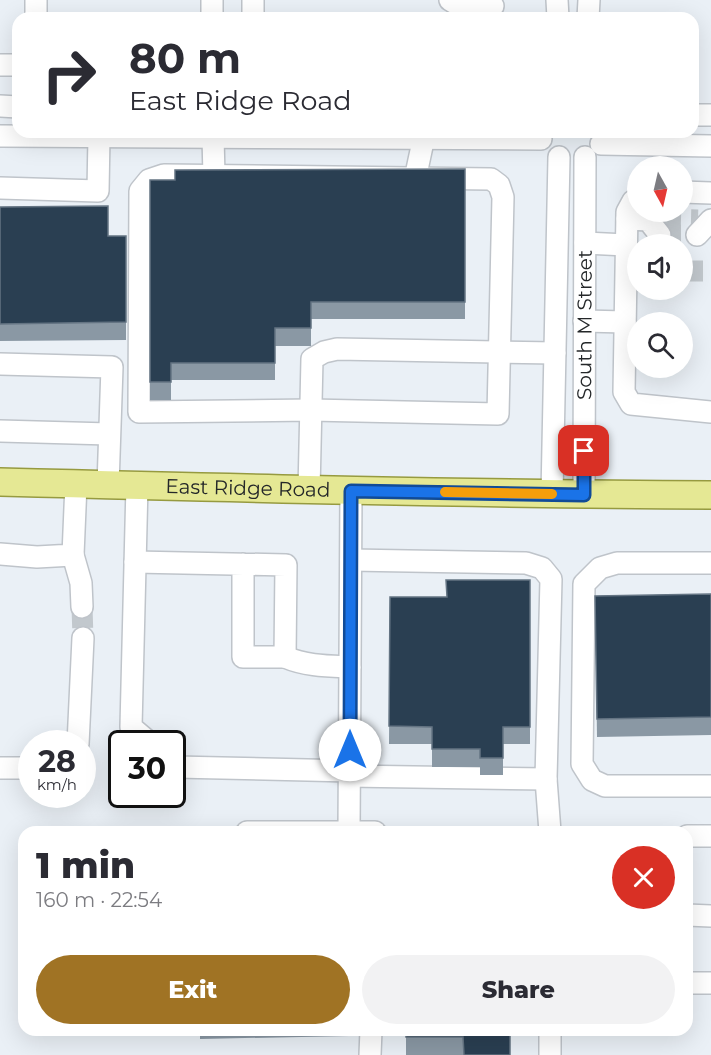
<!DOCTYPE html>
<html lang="en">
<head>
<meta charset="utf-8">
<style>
  :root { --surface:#fff; --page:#f2f2f3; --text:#2b2b33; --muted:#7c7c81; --accent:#a07324 }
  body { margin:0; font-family:Montserrat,sans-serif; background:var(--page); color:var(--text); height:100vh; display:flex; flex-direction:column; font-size:22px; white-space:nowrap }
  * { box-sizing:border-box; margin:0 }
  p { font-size:20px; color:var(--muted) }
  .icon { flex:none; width:33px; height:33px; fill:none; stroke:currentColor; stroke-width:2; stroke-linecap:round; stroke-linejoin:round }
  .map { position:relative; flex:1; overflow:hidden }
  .panel { position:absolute; left:18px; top:826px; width:675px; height:210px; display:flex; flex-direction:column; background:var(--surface); border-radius:18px; box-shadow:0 6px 24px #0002 }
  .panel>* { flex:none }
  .banner { position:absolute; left:12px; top:12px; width:687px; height:126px; border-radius:18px; box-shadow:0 6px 24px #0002; background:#fff; color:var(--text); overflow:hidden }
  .needle { width:39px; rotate:172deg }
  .fabs { position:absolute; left:627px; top:156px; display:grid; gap:12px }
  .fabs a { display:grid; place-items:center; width:66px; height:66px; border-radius:50%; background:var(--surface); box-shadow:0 6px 24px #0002; font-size:30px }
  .speed { position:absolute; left:18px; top:730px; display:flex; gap:12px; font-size:30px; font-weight:700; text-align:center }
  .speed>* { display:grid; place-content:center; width:78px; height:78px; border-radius:50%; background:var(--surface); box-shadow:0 6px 24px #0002; line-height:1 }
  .speed small { font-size:15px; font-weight:400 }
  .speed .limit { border:3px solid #111; border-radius:9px; background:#fff; color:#111 }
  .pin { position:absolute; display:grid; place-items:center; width:51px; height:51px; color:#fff; margin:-26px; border-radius:12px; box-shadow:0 3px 9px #0006 }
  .me { position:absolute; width:66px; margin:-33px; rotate:0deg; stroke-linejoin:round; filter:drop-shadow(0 0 4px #0008) }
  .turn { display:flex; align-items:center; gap:21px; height:126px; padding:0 18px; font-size:27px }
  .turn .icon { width:78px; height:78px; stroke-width:2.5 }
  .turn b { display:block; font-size:42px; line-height:51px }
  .round { display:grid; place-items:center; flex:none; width:63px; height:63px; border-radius:32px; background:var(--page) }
  .head { display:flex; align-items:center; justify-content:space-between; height:102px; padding:0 18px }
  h1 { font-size:36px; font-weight:800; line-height:45px }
  .action { display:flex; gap:12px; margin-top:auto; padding:12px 18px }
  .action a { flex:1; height:69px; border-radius:36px; background:var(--accent); color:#fff; font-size:24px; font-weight:800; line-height:69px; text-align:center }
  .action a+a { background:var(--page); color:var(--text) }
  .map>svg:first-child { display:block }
</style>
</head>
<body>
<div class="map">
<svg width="711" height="1055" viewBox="0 0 711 1055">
  <rect width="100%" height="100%" fill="#eaf0f6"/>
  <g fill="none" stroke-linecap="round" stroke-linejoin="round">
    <g stroke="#c2c8cd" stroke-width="21" stroke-dasharray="21 10" stroke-linecap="butt">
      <path d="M660,219L698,220"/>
      <path d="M660,235H697"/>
      <path d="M682,271H711"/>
      <path d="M82,607L83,638"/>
    </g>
    <defs>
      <g id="minor">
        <path d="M450,0L460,6H493"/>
        <path d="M557,0L558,18"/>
        <path d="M36,18V0"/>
        <path d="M212,18V0"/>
        <path d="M253,18V0"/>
        <path d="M588,18L589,0"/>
        <path d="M0,65H18"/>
        <path d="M0,106L18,107"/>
        <path d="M693,115H711"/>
        <path d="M0,136L541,139"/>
        <path d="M213,137L214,176"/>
        <path d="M601,144L711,146"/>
        <path d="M164,175L491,179L499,185L503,197L498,414L311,410L139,412L140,191L149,180Z"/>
        <path d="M415,179L425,132"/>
        <path d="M0,188L98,191L99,136"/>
        <path d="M682,192L711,193"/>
        <path d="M638,198L633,201L627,212L624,392L631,404L711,412"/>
        <path d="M627,219L648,220L660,235"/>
        <path d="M697,235L711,220"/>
        <path d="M585,243L626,245"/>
        <path d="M584,321L625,322"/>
        <path d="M0,364L112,367L108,485"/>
        <path d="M0,431L109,434"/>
        <path d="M137,485L131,727L151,744"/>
        <path d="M309,490L312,359L324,352L337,349L555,353"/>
        <path d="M552,494L559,157"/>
        <path id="s1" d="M584,495L585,157"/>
        <path d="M0,554L37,557L73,555L76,484"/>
        <path d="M73,555L81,583L82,607"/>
        <path d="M135,562L286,565L285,657H243V564"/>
        <path d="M711,563H617L600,568L584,584L582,764L592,780L605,786H711"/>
        <path d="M285,657C306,666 327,666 350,667"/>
        <path d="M78,744L83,638"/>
        <path d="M172,763L176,767L350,771"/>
        <path d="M0,768H32"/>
        <path d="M349,776L546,779L551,579L542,568L526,563L351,560"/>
        <path d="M546,779L550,832"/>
        <path d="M247,832H375"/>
        <path d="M349,832L351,491"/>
        <path d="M687,836H711"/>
        <path d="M687,915L711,916"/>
        <path d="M687,983H711"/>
        <path d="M550,1030V1055"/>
        <path d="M370,1055L371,1030"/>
      </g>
      <g id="major">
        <path id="s2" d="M0,482C237,488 474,494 711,495"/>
      </g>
    </defs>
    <use href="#minor" stroke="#bfc4ca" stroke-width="24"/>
    <use href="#major" stroke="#969a40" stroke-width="30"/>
    <use href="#minor" stroke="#fff" stroke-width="21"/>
    <use href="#major" stroke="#e5e894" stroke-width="27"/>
  </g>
  <g fill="#8a98a4">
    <path d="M465,169V319H311V346H275V380H171V400H150V180H175Z"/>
    <path d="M0,207L108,236H126V340L0,341Z"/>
    <path d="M530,580V744H503V775H480V767H432V744H389L390,597H447Z"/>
    <path d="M711,594V735L597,737L595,596Z"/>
    <path d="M200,1030H349V1036L200,1039Z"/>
    <path d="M406,1030H510L463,1055H406Z"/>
  </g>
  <g fill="#2a3f52" stroke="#647483" stroke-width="1.5">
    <path d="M465,169V302H311V328H275V363H171V382H150V180H175V170Z"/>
    <path d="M108,206V236H126V322L0,324V207Z"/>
    <path d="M446,580H530V727H503V758H480V749H432V727L389,726L390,597H447Z"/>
    <path d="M711,594V717L597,719L595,596Z"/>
    <path d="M406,1030H510V1055H464L463,1037H406Z"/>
  </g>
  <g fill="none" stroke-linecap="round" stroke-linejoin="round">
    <defs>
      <path id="route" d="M350,750L351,491L584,495V451"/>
    </defs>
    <use href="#route" stroke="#114b97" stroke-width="15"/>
    <use href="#route" stroke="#1a73e8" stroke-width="10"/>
    <path stroke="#f59e0b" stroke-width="10" d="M445,492L552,494"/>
  </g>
  <g text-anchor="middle" stroke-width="6" stroke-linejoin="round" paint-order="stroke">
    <g font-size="20" fill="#242729" stroke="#fff">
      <text dy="7" stroke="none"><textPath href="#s1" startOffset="170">South M Street</textPath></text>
      <text dy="7" stroke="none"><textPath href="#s2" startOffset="248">East Ridge Road</textPath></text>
    </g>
  </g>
</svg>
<div class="fabs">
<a><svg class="needle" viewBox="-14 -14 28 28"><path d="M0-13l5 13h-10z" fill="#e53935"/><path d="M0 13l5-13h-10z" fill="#7c7c81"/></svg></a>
<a><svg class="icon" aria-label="sound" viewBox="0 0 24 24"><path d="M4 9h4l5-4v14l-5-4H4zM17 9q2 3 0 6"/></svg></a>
<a><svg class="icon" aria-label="search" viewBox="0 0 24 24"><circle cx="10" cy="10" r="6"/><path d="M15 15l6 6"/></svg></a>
</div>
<div class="speed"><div>28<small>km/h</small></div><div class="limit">30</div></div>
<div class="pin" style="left:584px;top:451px;background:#d93025"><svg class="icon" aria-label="arrive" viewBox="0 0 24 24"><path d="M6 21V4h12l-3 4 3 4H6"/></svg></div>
<svg class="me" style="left:350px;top:750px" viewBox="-20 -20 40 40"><circle r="19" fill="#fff"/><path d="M0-13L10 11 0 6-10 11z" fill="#1a73e8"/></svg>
<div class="banner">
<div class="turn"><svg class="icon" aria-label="right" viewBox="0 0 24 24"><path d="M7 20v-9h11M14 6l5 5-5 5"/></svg><div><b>80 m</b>East Ridge Road</div></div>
</div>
<section class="panel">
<div class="head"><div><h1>1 min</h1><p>160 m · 22:54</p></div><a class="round" style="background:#d93025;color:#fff"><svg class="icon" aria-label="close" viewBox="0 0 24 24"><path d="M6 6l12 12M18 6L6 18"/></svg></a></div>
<div class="action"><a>Exit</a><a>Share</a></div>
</section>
</div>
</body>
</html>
